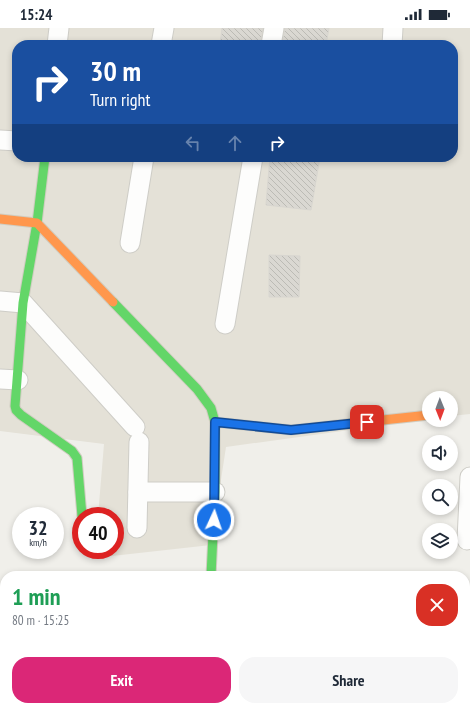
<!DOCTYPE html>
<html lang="en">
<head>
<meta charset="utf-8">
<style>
  :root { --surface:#fff; --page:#f6f6f7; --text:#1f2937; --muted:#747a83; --accent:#db2777 }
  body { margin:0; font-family:"PT Sans Narrow",sans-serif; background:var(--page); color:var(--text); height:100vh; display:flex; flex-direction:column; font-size:15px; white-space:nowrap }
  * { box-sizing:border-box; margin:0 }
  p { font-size:13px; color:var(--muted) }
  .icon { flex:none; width:22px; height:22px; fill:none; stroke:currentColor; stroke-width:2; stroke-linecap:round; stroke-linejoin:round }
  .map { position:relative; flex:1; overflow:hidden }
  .drawer { position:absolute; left:0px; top:543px; width:470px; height:140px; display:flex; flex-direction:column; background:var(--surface); border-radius:16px 16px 0 0; box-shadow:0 2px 6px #0003 }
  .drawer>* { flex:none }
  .guide { position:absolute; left:12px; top:12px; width:446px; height:122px; border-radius:16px; box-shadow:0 2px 6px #0003; background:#1a4fa0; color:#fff; overflow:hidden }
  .needle { width:26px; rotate:179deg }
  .tools { position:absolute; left:422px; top:363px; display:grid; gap:8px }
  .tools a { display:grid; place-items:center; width:36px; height:36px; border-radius:50%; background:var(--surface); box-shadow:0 2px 6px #0003; font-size:20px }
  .speed { position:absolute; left:12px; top:479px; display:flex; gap:8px; font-size:20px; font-weight:700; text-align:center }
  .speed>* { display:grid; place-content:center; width:52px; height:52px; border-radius:50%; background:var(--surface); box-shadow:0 2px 6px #0003; line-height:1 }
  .speed small { font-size:10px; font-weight:400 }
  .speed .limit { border:6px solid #d22; background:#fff; color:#111 }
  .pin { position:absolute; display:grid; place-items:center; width:34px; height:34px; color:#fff; margin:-17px; border-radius:8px; box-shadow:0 2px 6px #0006 }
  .me { position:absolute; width:44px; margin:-22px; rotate:3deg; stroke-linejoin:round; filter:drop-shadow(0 0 3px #0008) }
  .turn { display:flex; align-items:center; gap:14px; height:84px; padding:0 12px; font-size:18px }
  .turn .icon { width:52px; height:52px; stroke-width:2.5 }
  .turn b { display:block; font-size:28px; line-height:34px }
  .lanes { display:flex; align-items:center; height:38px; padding:0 12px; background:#0003; justify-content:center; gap:20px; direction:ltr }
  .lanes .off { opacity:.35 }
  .round { display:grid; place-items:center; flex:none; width:42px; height:42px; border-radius:16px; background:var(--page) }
  .head { display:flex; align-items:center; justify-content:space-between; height:68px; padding:0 12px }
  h1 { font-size:24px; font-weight:700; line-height:30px; color:#1e9e55 }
  .action { display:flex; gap:8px; margin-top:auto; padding:8px 12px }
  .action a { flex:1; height:46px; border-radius:16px; background:var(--accent); color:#fff; font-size:16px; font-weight:700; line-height:46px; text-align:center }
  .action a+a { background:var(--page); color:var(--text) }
  .status { display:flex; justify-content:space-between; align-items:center; height:28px; padding:0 20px; background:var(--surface); direction:ltr }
  .status svg { height:11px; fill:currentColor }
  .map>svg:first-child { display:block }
</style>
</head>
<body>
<div class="status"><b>15:24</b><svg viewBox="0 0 49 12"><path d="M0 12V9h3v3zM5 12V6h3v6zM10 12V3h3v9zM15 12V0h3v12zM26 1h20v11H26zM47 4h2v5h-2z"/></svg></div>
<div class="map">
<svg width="470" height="683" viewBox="0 0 470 683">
  <defs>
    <pattern id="building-back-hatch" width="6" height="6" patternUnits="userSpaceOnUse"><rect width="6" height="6" fill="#dad8d2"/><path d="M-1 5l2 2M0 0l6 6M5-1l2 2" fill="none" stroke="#bcbbb5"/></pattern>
  </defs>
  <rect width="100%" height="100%" fill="#f0efea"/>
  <g fill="#e4e1d7" fill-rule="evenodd">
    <path d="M0,0H470V386L451,388V370H429V391L226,419L211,517L94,530L95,522H115V488H98L104,416L0,403ZM17,17H453V129H17Z"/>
    <path d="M465,582H470V683H231V678H465Z"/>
  </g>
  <g fill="url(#building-back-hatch)" stroke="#d8d6d0">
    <path d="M222,0H263L260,17H220Z"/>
    <path d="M285,0H329L326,17H282Z"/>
    <path d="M270,129H320L311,182L266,177Z"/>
    <path d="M269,227L300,228L299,269H269Z"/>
  </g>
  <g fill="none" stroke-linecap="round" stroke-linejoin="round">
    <defs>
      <g id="street">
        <path d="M57,17L59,0"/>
        <path d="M161,17L164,0"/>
        <path d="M271,17L274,0"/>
        <path d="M392,17L393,0"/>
        <path d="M0,112L17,113"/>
        <path d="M130,215L144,129"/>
        <path d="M0,273L23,275L135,399"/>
        <path d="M225,296L253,129"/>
        <path d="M0,351L18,352"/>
        <path d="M138,464H215"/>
        <path d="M137,500L139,414"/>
        <path d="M467,512L470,449"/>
        <path d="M465,587H470"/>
        <path d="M310,678L404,683"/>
        <path d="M209,683L210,678"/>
      </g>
      <g id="fast">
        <path d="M45,129L37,195L23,275L15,378L16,382L21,387L72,423L77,430L82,488"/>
        <path d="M113,274L197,361L211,380L215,394V464L211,548"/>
      </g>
      <g id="slow">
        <path d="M0,191L37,195L113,274"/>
        <path d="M215,394L291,402L429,387"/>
      </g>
    </defs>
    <use href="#street" stroke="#cecdc7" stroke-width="21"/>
    <use href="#fast" stroke="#d0cdc1" stroke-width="11"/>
    <use href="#slow" stroke="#d0cdc1" stroke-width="11"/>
    <use href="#street" stroke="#fdfdfc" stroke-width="19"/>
    <use href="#fast" stroke="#63d668" stroke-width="9"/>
    <use href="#slow" stroke="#ff974d" stroke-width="9"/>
  </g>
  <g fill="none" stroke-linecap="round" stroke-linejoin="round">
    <defs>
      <path id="route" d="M214,492L215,394L291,402L367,394"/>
    </defs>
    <use href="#route" stroke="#114b97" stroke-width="10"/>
    <use href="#route" stroke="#1a73e8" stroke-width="7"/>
  </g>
</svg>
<div class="tools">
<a><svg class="needle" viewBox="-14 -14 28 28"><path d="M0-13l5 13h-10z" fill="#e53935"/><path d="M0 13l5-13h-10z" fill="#747a83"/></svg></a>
<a><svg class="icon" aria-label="sound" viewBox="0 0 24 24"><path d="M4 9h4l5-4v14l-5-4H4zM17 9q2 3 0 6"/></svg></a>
<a><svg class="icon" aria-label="search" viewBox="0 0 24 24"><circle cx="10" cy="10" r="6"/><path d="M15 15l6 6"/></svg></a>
<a><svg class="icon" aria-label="layers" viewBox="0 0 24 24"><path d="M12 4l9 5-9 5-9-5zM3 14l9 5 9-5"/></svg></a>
</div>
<div class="speed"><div>32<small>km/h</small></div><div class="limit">40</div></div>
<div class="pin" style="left:367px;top:394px;background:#d93025"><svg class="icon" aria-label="arrive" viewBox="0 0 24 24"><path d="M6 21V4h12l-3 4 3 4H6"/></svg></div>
<svg class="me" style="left:214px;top:492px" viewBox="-20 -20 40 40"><circle r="17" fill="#1a73e8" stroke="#fff" stroke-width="3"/><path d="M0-11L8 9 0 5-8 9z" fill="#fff"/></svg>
<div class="guide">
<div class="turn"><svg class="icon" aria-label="right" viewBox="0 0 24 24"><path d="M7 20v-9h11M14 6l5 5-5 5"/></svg><div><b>30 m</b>Turn right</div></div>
<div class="lanes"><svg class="icon off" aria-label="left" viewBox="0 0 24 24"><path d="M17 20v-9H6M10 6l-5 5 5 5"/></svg><svg class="icon off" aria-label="ahead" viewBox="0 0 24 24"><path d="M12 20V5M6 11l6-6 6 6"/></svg><svg class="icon" aria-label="right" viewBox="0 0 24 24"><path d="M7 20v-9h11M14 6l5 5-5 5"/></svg></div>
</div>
<section class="drawer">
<div class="head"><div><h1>1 min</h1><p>80 m · 15:25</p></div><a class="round" style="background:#d93025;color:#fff"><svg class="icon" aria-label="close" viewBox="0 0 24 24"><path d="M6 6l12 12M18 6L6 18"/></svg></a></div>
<div class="action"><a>Exit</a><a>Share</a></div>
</section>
</div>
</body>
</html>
